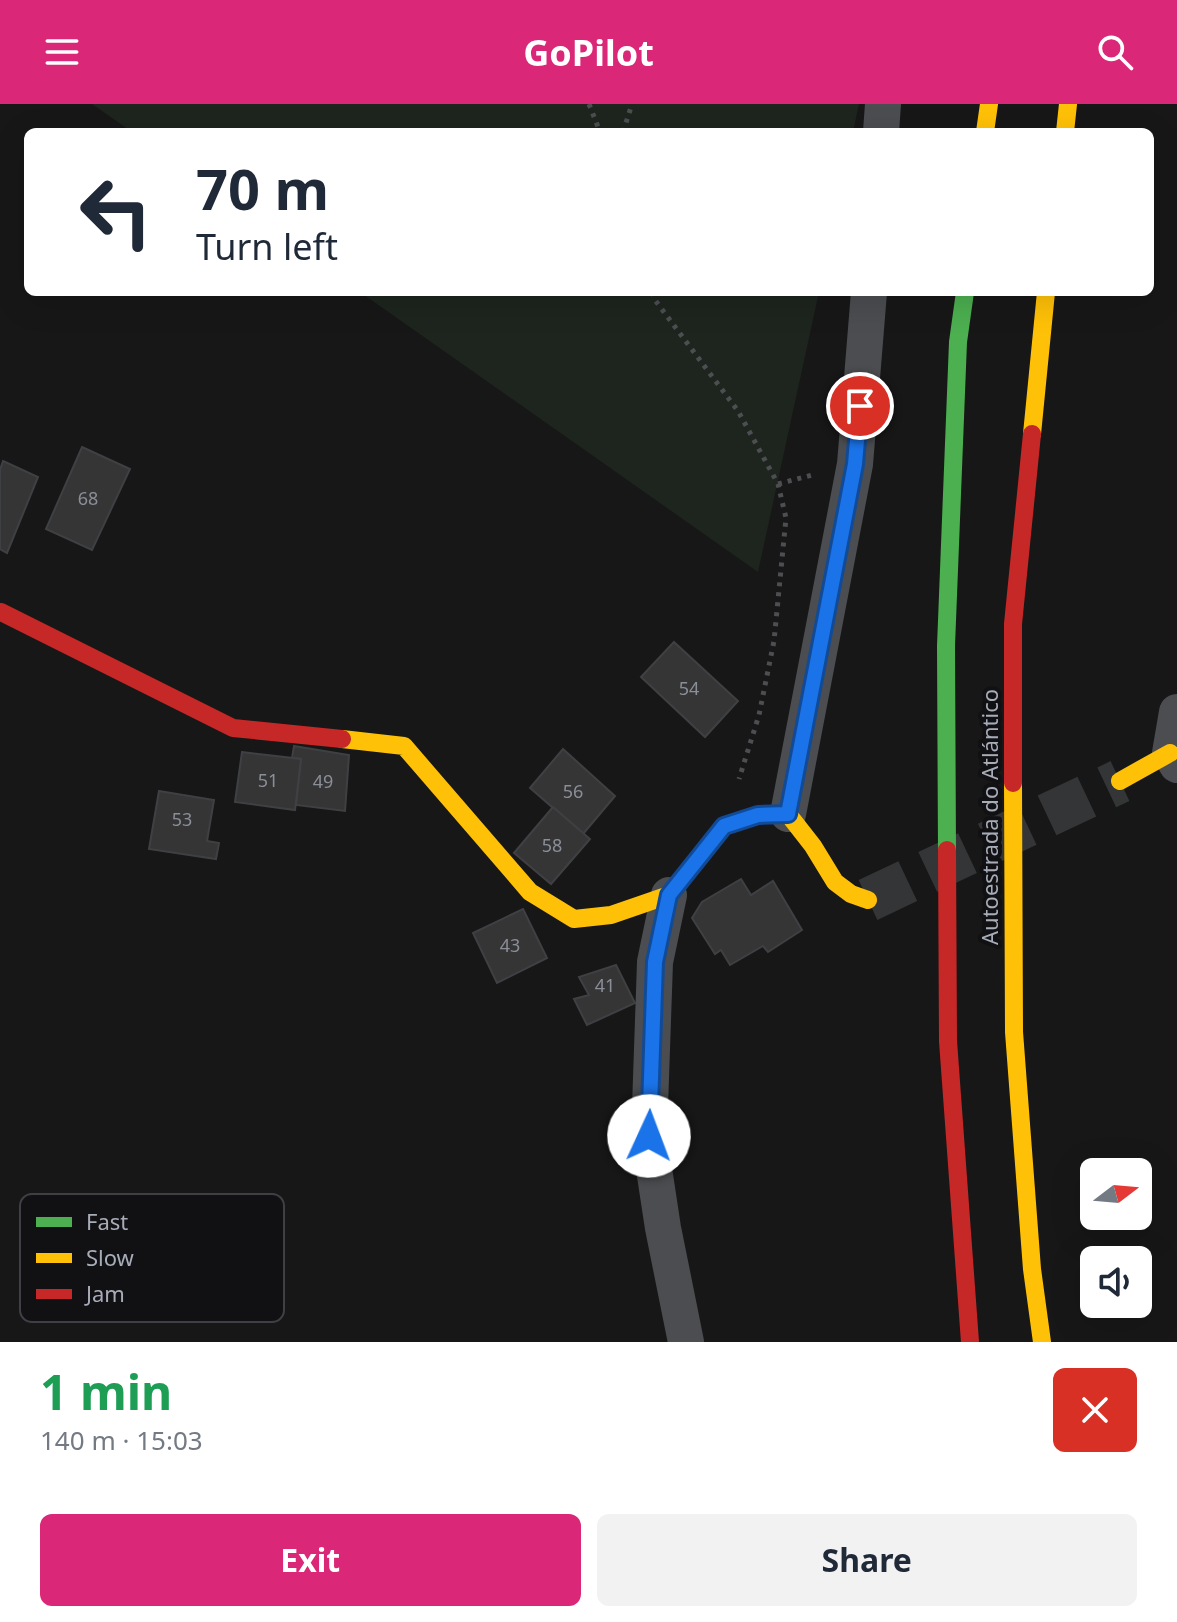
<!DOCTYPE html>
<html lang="en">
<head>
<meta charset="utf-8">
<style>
  :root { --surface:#fff; --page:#f2f2f3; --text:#1f2937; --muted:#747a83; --accent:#db2777 }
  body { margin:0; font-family:"Noto Sans",sans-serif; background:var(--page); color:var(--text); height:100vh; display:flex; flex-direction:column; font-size:30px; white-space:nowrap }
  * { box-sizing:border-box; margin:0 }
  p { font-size:26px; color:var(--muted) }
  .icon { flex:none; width:44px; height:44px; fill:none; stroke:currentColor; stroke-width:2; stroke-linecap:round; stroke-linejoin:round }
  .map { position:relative; height:1238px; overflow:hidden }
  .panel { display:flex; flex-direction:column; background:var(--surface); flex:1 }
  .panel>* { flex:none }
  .hud { position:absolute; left:24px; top:24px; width:1130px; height:168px; border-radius:12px; box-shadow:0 8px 32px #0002; background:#fff; color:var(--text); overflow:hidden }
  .needle { width:52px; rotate:74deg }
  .buttons { position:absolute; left:1080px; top:1054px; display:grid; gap:16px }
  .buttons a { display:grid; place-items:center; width:72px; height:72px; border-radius:12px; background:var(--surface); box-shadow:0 8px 32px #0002; font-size:40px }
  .pin { position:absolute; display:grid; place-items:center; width:68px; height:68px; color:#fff; margin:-34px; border:4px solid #fff; border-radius:50%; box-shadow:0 2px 8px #0007 }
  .me { position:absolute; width:88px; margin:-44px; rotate:2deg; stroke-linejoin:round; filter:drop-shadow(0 0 6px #0008) }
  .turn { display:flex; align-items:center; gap:28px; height:168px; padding:0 40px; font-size:36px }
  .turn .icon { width:104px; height:104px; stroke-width:2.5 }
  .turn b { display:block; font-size:56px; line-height:68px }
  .round { display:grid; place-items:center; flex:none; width:84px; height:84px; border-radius:12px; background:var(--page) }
  .headline { display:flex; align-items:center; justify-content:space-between; height:136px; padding:0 40px }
  h1 { font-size:48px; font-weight:700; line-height:60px; color:#1e9e55 }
  .button { display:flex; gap:16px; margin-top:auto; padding:16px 40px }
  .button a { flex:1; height:92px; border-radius:12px; background:var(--accent); color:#fff; font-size:32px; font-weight:700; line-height:92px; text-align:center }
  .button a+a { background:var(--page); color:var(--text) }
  header { display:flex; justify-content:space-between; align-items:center; height:104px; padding:0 40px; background:var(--accent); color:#fff; font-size:36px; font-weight:700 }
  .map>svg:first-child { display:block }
</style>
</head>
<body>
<header><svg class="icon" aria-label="menu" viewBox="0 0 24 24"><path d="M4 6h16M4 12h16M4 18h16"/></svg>GoPilot<svg class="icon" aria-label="search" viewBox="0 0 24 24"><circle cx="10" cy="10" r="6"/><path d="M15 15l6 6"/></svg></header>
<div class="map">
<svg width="1177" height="1238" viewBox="0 0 1177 1238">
  <rect width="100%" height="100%" fill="#171717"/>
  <g fill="#1d251e">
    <path d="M92,0H859L853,28H132Z"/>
    <path d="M360,188H819L758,468Z"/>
  </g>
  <g fill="#353536" stroke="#3f4043" stroke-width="2">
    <path d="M82,343L130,365L92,446L46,425Z"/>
    <path d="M3,357L38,373L7,449L0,445V366Z"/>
    <path d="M674,538L738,597L705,633L641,573Z"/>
    <path d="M294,642L349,651L345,707L296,701L301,655L292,654Z"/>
    <path d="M563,645L615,692L583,730L530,684Z"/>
    <path d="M242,648L301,655L295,706L235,698Z"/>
    <path d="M159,687L214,696L207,737L219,739L216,755L149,745Z"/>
    <path d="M553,703L590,735L551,780L514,749Z"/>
    <path d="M741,775L751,791L773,777L802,826L768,848L763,842L730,861L721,846L715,850L692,814L702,798Z"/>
    <path d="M523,805L547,854L497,879L473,829Z"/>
    <path d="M616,861L635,899L587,921L574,895L589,891L579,873Z"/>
  </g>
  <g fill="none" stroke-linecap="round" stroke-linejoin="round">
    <path stroke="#343537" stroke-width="44" stroke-dasharray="44 22" stroke-linecap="butt" d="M868,796L1120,677"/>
    <g stroke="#4d4e52" stroke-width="5" stroke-dasharray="4 6" stroke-linecap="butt">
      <path d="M589,0L600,28"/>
      <path d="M623,28L632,0"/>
      <path d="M652,188L655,196L738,307L778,380L786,414L774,537L759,611L739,675"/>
      <path d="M778,380L816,370"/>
    </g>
    <g stroke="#4b4d50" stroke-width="36">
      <path d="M881,28L883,0"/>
      <path d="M1177,608L1170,649L1177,661"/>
      <path d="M788,710L855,360L869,188"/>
      <path d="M669,791L655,858L649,1032L663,1124L686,1238"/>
    </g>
    <path stroke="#4caf50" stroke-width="18" d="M947,746L946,542L958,238L965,188"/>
    <g stroke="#ffc107" stroke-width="18">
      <path d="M985,28L989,0"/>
      <path d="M1065,28L1068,0"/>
      <path d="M1032,330L1046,188"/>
      <path d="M342,635L404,642L530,788L574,815L611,811L669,791L724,722L758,711L788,710L813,742L835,778L851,790L868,796"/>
      <path d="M1120,677L1170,649"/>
      <path d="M1013,679L1014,928L1032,1165L1042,1238"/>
    </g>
    <g stroke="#c62828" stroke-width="18">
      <path d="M1,508L233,624L342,635"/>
      <path d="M1013,679V520L1032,330"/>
      <path d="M947,746L948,937L970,1238"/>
    </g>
  </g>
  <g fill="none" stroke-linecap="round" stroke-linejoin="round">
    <defs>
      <path id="route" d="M649,1032L655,858L669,791L724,722L758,711L788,710L855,360L860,302"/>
    </defs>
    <use href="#route" stroke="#114b97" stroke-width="20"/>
    <use href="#route" stroke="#1a73e8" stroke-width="14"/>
  </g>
  <g text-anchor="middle" stroke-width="8" stroke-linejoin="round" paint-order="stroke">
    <g font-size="18" fill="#8a8e98">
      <text x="88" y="401">68</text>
      <text x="689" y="591">54</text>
      <text x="268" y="683">51</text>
      <text x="323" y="684">49</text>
      <text x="573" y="694">56</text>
      <text x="182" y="722">53</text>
      <text x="552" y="748">58</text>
      <text x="510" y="848">43</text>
      <text x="605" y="888">41</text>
    </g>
    <g font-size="22" fill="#a7acb9" stroke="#111113">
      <text transform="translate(990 713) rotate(-90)" y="8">Autoestrada do Atlántico</text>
    </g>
  </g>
  <rect x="20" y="1090" width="264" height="128" rx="12" fill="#111113" stroke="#3e4045" stroke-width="2"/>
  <rect x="36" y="1113" width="36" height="10" fill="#4caf50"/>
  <rect x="36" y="1149" width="36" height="10" fill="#ffc107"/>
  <rect x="36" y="1185" width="36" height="10" fill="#c62828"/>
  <g font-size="22" fill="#a7acb9">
    <text x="86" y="1126">Fast</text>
    <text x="86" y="1162">Slow</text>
    <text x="86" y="1198">Jam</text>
  </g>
</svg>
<div class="buttons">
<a><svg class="needle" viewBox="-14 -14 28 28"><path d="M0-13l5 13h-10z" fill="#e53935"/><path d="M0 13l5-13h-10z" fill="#747a83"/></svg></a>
<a><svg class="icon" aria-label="sound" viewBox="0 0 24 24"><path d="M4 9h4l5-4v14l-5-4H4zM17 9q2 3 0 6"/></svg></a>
</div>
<div class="pin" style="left:860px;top:302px;background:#d93025"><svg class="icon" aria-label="arrive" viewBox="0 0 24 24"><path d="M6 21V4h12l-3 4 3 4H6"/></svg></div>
<svg class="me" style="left:649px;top:1032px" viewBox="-20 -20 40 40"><circle r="19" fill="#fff"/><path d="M0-13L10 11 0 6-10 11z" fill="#1a73e8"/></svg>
<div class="hud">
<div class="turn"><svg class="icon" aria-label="left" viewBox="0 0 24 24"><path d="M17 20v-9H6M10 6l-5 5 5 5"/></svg><div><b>70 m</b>Turn left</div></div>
</div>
</div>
<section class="panel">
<div class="headline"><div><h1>1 min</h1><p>140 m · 15:03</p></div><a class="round" style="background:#d93025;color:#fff"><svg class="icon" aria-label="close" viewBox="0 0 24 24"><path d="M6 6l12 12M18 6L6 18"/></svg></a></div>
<div class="button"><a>Exit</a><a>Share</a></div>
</section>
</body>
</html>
